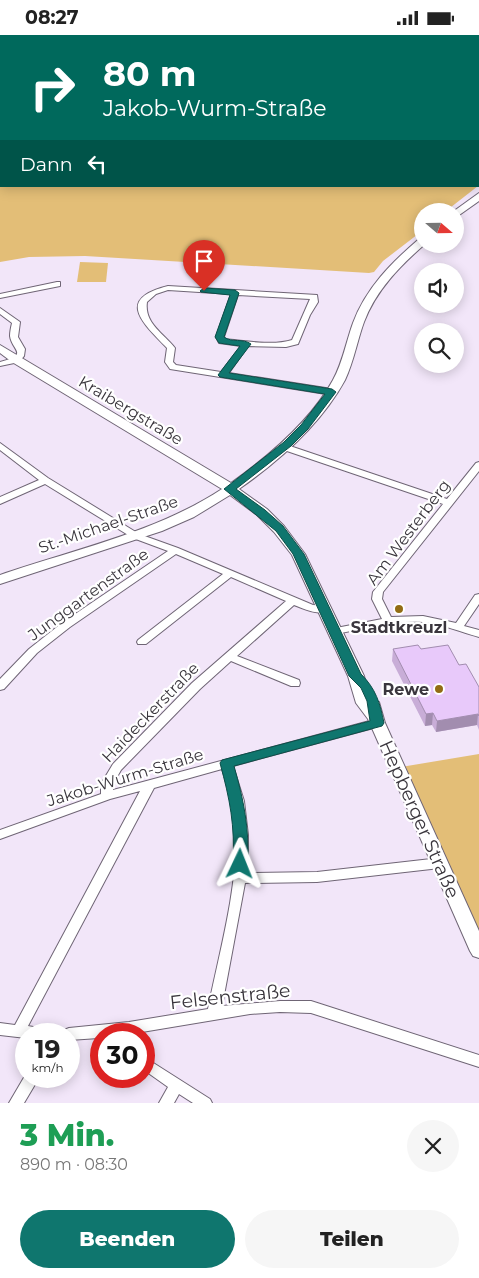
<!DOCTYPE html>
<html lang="de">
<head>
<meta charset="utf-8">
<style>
  :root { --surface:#fff; --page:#f6f6f6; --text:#222; --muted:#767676; --accent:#0f766e }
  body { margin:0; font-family:Montserrat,sans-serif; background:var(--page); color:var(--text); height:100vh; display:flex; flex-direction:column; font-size:19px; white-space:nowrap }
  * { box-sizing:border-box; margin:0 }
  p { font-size:16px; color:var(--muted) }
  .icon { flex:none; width:28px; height:28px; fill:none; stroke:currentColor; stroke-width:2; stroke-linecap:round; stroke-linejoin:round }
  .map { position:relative; height:1068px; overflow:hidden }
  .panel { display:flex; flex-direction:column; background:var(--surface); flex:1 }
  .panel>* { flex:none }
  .banner { position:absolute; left:0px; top:0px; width:480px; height:152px; box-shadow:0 2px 12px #0003; background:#00695c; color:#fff; overflow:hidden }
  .needle { width:32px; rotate:110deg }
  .controls { position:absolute; left:414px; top:168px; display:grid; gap:10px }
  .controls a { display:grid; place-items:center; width:50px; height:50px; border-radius:50%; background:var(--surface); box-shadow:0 2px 12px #0003; font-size:25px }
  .speed { position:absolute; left:15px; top:988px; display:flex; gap:10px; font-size:25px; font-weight:700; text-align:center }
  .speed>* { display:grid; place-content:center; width:65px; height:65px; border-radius:50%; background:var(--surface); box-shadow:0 2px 12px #0003; line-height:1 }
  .speed small { font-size:12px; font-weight:400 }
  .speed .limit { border:8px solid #d22; background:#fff; color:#111 }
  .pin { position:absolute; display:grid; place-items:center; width:42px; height:42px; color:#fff; margin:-51px -21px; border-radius:50% 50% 50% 0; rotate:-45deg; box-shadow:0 0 5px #0007 }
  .pin .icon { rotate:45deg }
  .me { position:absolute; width:55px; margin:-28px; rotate:2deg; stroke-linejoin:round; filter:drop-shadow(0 0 4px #0008) }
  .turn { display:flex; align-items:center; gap:18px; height:105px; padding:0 20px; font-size:22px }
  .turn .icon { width:65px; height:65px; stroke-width:2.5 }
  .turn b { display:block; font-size:35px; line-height:42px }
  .then { display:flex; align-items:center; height:48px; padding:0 20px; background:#0003; gap:10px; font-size:19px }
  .round { display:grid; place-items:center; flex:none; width:52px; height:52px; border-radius:26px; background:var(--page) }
  .headline { display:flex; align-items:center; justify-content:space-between; height:85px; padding:0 20px }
  h1 { font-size:30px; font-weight:800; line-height:38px; color:#1e9e55 }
  .button { display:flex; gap:10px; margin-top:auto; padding:10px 20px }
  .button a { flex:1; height:58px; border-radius:30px; background:var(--accent); color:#fff; font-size:20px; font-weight:800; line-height:58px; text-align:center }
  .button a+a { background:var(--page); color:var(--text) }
  .status { display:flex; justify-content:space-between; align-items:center; height:35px; padding:0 25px; background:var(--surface); direction:ltr }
  .status svg { height:14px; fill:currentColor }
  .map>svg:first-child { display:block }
</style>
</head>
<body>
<div class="status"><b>08:27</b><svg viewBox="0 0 49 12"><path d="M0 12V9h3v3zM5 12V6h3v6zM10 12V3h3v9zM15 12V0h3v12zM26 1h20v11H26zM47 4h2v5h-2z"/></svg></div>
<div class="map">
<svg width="479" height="1068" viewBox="0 0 479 1068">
  <rect width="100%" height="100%" fill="#f2e6f9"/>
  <g fill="#e3be77">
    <path d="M0,144L1,151H478L446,176H422V196L383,226L374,237L369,238L85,221L29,222L0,227Z"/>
    <path d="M80,227L108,228L106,247H77Z"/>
    <path d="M479,719V898L401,732Z"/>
  </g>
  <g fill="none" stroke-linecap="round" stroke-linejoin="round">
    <path stroke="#ad7bc8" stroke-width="2" d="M314,1L317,0"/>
    <defs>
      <g id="street">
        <path d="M57,247H60V251L0,263V259Z"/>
        <path d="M168,251L317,260L318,267L310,280L298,309L286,312L248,311L229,338L332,354L336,357L332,360L170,334L165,327L167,313C143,288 115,264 168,251ZM168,255L231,259L216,302L219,308L241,311L221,337L176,330L173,327L175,313C163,298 144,288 147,267L156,259ZM238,260L310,264L292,305C274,311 244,306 225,304L224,302Z"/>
        <path d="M0,273L20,287L18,302L25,314L24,321L19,327L0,331V327C30,319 12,316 10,301C10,297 11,292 12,288L0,279Z"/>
        <path d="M0,408L48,443L139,499L178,513L313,570L325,571L330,574C321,582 304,574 294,570L237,621L299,645L300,648L299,651H291L231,626L200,654L121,735L113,749V755L377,684L381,685L383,688L381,691L233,731L244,766L248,800L247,838L317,837L440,823L444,825L446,828L444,831L440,833L317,847L245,848L222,971L280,966H311L479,1020V1032L311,978L280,977L250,979L130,999H101V1003H99L69,1005V999H62L64,995L69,993L129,987L208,974C219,919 237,856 236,801C236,778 229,756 222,734L154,753L28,991L49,995L51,999H26V1003L0,1000V988L15,990L140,756L110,764L0,804V795L101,759V749L113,729L192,648L286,566L231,542L146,609H138L137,607L138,605L223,539L176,519L70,592L37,618L4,654L0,655V644L29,614L62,588L168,516L133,503L45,449L0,469V462L39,445L0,415Z"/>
        <path d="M284,409L447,464L476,428L479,427V436L383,557L382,564L391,582L423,581L456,588L475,560L479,559V569L464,591L479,595V602C460,597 443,589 423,587C394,585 364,594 335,599L331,598L330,596L331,594L382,584L372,564L373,557L443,469L281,414L280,412L281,410Z"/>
        <path d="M144,1022L210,1064L212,1068H193L179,1059L174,1068H159L168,1052L144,1035Z"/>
        <path d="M26,1039V1041H40L24,1068H9Z"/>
      </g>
      <g id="secondary">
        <path d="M479,158V166L455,183L454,176Z"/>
        <path d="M422,203V209H425C400,231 376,255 364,287C357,306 354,326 345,345C321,389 279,426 239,454L267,474L284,491L305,519L364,641L371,667H379L385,688L479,896V923L473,921L470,916L368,684L356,668L348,641L292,520L274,497L257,480L230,460L194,482L162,496L0,549V540C75,514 155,498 222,454L12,327L0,318V310L231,448C269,421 310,387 333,345C343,327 346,307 353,288C366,253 391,228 419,204Z"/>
      </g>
    </defs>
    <use href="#street" stroke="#6f6575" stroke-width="2"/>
    <use href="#secondary" stroke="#6f6575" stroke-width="2"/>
    <use href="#street" fill="#fff" fill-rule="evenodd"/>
    <use href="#secondary" fill="#fff" fill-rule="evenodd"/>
  </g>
  <path fill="#c8add7" d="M393,614H421L459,630L479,652V695L477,690L436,697L432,690L425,691L392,626Z"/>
  <g fill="#a28daf">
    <path d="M433,678L432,690L425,691L426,679Z"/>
    <path d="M478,679L477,690L436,697L437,686Z"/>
  </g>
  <path fill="#e8c9fa" stroke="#a28daf" d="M418,610L421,614L448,610L459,630L466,629L479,652V681L478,679L437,686L433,678L426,679L393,614Z"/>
  <path fill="#0f766e" stroke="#0a4d48" d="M204,253L235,255L239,258L224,302C232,308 243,303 251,309L229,338L332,354L336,357L308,394L291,411L236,454L265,475L283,491L304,519L361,639C376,654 380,668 384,688L382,691L234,731C244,766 249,792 248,829L246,832L240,834L235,832L233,829C235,790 230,765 220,728L222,725L370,686L367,666L361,653L349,641L293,519L276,496L224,454L284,407L301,390L325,359L220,342L218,340L240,311L219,308L215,302L230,260L201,257L200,256Z"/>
  <g fill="#926c14" stroke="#fff" stroke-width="2">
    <circle cx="399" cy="574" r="5"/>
    <circle cx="439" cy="654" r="5"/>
  </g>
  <g text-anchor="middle" stroke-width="4.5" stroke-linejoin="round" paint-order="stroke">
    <g font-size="16" fill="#3a363d" stroke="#fff">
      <text transform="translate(131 375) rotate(31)" y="6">Kraibergstraße</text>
      <text transform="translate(108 489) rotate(-19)" y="6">St.-Michael-Straße</text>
      <text transform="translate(408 497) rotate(-53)" y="6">Am Westerberg</text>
      <text transform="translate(88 559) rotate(-36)" y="6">Junggartenstraße</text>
      <text transform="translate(150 677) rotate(-46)" y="6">Haideckerstraße</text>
      <text transform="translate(125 742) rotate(-17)" y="6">Jakob-Wurm-Straße</text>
    </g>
    <g font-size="16" font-weight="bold" fill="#3a363d" stroke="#fff">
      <text x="399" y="598">Stadtkreuzl</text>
      <text x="429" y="660" text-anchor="end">Rewe</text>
    </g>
    <g font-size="19" fill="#3a363d" stroke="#fff">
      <text transform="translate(420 784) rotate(66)" y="7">Hepberger Straße</text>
      <text transform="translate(230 961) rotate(-6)" y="7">Felsenstraße</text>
    </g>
  </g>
</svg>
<div class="controls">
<a><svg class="needle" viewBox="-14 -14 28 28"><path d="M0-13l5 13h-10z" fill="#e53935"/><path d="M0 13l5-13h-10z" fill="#767676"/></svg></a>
<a><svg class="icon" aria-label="sound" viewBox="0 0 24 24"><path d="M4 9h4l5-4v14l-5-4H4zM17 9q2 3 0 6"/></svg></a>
<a><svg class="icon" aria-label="search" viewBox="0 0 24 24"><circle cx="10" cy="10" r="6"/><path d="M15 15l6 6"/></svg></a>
</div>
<div class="speed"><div>19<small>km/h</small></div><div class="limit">30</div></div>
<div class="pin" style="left:204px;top:256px;background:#d93025"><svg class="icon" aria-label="arrive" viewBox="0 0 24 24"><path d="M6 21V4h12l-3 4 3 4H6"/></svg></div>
<svg class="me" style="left:240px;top:829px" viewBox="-20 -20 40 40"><path d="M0-17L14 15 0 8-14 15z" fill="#0f766e" stroke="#fff" stroke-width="4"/></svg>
<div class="banner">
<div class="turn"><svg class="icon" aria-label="right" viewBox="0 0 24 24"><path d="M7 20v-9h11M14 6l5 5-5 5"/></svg><div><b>80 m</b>Jakob-Wurm-Straße</div></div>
<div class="then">Dann<svg class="icon" aria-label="left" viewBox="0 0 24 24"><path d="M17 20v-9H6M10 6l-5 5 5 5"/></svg></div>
</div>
</div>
<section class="panel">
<div class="headline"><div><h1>3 Min.</h1><p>890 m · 08:30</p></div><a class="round"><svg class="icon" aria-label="close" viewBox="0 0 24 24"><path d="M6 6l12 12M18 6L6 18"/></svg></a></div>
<div class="button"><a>Beenden</a><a>Teilen</a></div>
</section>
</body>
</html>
